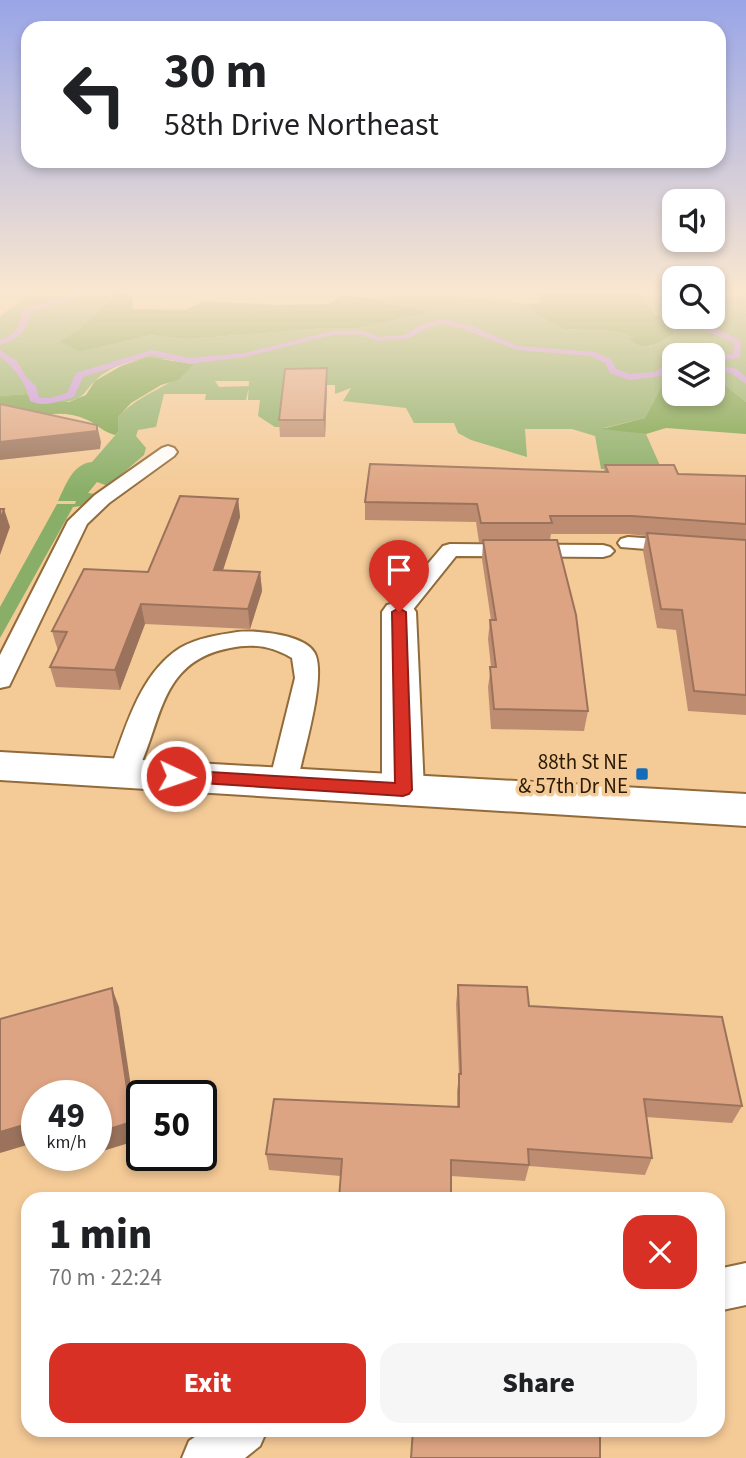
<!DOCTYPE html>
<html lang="en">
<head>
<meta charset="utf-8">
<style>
  :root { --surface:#fff; --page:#f6f6f6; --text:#202124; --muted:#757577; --accent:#d93025 }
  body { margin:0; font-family:"Source Sans 3",sans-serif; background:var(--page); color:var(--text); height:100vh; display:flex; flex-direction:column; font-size:26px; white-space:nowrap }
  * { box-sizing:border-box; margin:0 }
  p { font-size:23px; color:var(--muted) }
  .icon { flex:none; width:38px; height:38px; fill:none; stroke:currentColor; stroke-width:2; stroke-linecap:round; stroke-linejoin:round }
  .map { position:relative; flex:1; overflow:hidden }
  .details { position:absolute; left:21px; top:1192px; width:704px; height:245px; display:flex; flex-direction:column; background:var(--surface); border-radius:21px; box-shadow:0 4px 10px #0003 }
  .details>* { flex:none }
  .top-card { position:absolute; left:21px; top:21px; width:705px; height:147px; border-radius:21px; box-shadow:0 4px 10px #0003; background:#fff; color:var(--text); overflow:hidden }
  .fabs { position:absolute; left:662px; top:189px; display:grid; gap:14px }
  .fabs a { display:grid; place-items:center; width:63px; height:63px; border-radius:14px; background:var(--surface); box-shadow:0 4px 10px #0003; font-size:35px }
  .speed { position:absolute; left:21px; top:1080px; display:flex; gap:14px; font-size:35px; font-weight:700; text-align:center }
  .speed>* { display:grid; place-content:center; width:91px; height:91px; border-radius:50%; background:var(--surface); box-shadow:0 4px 10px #0003; line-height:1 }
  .speed small { font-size:18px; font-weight:400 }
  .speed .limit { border:4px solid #111; border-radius:10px; background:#fff; color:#111 }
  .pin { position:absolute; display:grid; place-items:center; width:60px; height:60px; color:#fff; margin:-72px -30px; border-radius:50% 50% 50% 0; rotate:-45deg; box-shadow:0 0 7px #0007 }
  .pin .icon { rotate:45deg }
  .me { position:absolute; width:77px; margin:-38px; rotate:93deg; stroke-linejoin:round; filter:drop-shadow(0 0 5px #0008) }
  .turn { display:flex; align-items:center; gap:24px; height:147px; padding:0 28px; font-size:32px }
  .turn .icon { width:91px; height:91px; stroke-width:2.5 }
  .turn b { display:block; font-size:49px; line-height:60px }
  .round { display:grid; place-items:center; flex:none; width:74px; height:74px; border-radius:21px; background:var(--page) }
  .head { display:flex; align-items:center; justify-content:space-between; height:119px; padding:0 28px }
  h1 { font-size:42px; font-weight:800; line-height:52px }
  .primary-button { display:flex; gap:14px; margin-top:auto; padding:14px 28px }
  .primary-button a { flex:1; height:80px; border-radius:21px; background:var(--accent); color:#fff; font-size:28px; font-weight:800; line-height:80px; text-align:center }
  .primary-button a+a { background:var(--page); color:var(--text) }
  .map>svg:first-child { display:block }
</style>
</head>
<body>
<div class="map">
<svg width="746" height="1458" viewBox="0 0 746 1458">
  <rect width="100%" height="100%" fill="#f4ca97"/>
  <path fill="#88ae67" d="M30,290H112L114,296L78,330L61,342L80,352L150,335L187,339L325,328H359L426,312L378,302V299L413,293L506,300L526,304L564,329L614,331L636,337L650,347L673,333L635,290H674V317H712V290H746V402L720,381L712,380V355H674V377L662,385L645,418L604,428L646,434L662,470L601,469L595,436L572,429H525L527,457L471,440L458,433L454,423H414L406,408L343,401L351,388L335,394V385H286L281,427H275L258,416L260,400H248L249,381H215L219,387L249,386L246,400H205L206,394H164L156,427L138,430L136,436L146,448L144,455L108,486L97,482L88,493L95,494L81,506L73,507L0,638V607L57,504H75L76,501H58C66,485 72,464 92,462L118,432V417C141,392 171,388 193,364C160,356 122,355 95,381C85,390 86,397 70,401C59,404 44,401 32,401L27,394L0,396V316L22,300Z"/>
  <g fill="#72a045">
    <path d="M112,290H132L133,309L185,310L204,301L277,305L329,304L341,295L378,299L379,302L429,312L359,328H325L187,339L150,335L80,352L60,342L78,330L114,296Z"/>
    <path d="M536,290L563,292L569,290H636L656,315L666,317L665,322L674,333C658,343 646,354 630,339L635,337L614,331L564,329L536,314L534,309L526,304L541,303Z"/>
    <path d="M147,357L194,364L178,380L161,385L131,403L118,417V432L115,435C102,432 97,423 85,419C64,410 44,414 23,421L0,406V396L27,394L32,401L69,402L86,395L95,381L121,366Z"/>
    <path d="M674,377V394H712V380L720,381L746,402V434L666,428L646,434L602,429L645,418L662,385Z"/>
  </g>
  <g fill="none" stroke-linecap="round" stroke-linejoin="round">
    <g fill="#c48fe5" fill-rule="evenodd">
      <path d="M78,290H87L70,302L30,312C28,332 18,339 0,345V340C19,332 18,328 23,309L64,298Z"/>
      <path d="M671,296H674V302L670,300Z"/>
      <path d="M685,317H693L698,321L741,340L740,358L712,361V356L733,354L734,343L692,325Z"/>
      <path d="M442,319L472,326L518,346L595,352L611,359L616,369L630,374L656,372L674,356V363L662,376L629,380L610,373L605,363L590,356L517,350L466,330L442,323L426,329L407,339L378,341L359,334L332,335L245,357L189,364L152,355L83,377L74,397C60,401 44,408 30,401C28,386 13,366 0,357V350L17,361L26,377L36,386L39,398H51L67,393L76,373L152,350L189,358L245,353L332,331L360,330L379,337L405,335L420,325Z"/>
      <path d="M687,350L703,353L704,355H675Z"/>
      <path d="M712,364L737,369L746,377V384L731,373L712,370Z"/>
    </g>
    <defs>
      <g id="service">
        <path d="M168,446L174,448L177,452L174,456L109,503L87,524L12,680L9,686L0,688V655L68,521L95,495L162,448Z"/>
        <path d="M628,537L746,545V557L621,547L618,543L621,539Z"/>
        <path d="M450,544L603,545L610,547L614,551L610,555L603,557L456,556L407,617H391L388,612L391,607L443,546Z"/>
        <path d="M237,632C256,630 309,634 316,656C325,683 303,753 297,783L293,790L283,793L273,790L269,783L295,678L292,658C272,646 253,643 230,648C155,662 163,728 133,780L123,783L113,780L109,773C125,730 139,674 180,648C197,638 218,635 237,632Z"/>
        <path d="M746,1263V1305L718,1311V1269Z"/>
        <path d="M205,1430H267L260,1446L245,1458H182L189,1441Z"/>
      </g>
      <path id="minor" d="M399,602L411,605L416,612L424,790L418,801L403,805L388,801L382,790V612L387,605Z"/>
      <path id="secondary" d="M0,752L746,794V826L0,780Z"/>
    </defs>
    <use href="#service" stroke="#916b3a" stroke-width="4"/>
    <use href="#minor" stroke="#916b3a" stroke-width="4"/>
    <use href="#secondary" stroke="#916b3a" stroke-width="4"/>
    <use href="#service" fill="#fff" fill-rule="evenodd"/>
    <use href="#minor" fill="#fff" fill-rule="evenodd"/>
    <use href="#secondary" fill="#fff" fill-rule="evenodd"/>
  </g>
  <g fill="#be8d71">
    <path d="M327,385L325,437H280L279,420Z"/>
    <path d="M605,465L678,474L746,476V715L688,711L676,630L657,628L643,551L646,536L628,534H551L550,540L588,711L584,731L491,729L488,687L491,667L488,639L490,620H491L482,559L483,542H479L476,522L365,520V502L604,472Z"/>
    <path d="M238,499L240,517L223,570L260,572L262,591L250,629L145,624L120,690L56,687L50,667L58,651L52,631L148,572Z"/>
    <path d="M458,985L529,1006L742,1106L732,1123L646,1117L652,1158L645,1175L529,1166L525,1181L451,1176H341L269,1170L266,1154L457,1106V1091L459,1076L456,1004Z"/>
  </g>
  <g fill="#9b735c">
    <path d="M327,368V385L325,437L324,420Z"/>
    <path d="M97,425L101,442L100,449L0,460V442Z"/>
    <path d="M238,499L240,517L217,589L214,570Z"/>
    <path d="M4,509L10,527L0,555V521Z"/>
    <path d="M260,572L262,591L250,629L248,609Z"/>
    <path d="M141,604L145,624L120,690L115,670Z"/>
    <path d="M112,988L119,1007L139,1140L96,1153V1133Z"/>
    <path d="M37,1121V1142L0,1153V1132Z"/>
    <path d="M63,1155H91L67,1163Z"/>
  </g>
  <g fill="#dda483" stroke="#9b735c" stroke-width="2">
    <path d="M327,368L324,420H279L285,369Z"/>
    <path d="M0,404L97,425V431L0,442Z"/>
    <path d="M370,464L608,472L605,465H674L678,474L746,476V524L632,516H550L552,523H481L477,504L365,502Z"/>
    <path d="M180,496L238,499L214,570L260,572L248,609L141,604L115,670L50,667L67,632L52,631L84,569L148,572Z"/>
    <path d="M0,509H4L0,521Z"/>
    <path d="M647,533L746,540V695L694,691L682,610L661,609Z"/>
    <path d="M483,540H557L576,615L588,711L494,709L490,667H496L490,620H496Z"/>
    <path d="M458,985L527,987L529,1006L722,1017L742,1106L644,1099L652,1158L528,1149L529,1165L451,1160V1199H339L342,1159L266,1154L274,1099L459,1107V1074H461Z"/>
    <path d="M112,988L132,1122L96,1133V1096H37V1121L0,1132V1019Z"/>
    <path d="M413,1430H586L600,1432V1458H411Z"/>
  </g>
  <linearGradient id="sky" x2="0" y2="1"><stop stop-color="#99a5e7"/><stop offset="0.59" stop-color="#fae7d0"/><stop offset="1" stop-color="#fae7d0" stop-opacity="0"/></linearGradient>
  <rect width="746" height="494" fill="url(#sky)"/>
  <path fill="#d93025" stroke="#8d1f18" stroke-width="2" d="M399,608L406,612L412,790L409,794L403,796L170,781L168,776L176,770L395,783L392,612Z"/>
  <rect fill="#146bb8" stroke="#f4ca97" stroke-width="2.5" x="635" y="767" width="14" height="14" rx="3.5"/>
  <g text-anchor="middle" stroke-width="7" stroke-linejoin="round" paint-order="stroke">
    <g font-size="21" fill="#2a1a06" stroke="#f4ca97" text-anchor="end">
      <text x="628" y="769">88th St NE<tspan x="628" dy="24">&amp; 57th Dr NE</tspan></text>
    </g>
  </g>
</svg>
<div class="fabs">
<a><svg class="icon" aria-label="sound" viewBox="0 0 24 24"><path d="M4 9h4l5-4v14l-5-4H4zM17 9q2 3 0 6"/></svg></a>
<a><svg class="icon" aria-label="search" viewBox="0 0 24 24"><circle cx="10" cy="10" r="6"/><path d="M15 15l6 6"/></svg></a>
<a><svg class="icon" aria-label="layers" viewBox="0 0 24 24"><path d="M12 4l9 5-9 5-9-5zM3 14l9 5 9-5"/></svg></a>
</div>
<div class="speed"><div>49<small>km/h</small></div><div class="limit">50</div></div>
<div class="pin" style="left:399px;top:612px;background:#d93025"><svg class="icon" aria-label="arrive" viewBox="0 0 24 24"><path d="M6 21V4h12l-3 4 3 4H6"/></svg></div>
<svg class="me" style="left:176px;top:776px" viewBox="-20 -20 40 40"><circle r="17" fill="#d93025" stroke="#fff" stroke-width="3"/><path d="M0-11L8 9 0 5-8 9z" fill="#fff"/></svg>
<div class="top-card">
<div class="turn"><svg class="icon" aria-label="left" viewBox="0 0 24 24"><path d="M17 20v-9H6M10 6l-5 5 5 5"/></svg><div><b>30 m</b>58th Drive Northeast</div></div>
</div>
<section class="details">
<div class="head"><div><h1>1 min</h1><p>70 m · 22:24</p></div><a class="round" style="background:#d93025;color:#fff"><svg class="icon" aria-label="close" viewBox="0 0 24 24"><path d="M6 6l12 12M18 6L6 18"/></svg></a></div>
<div class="primary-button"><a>Exit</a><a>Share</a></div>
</section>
</div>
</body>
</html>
